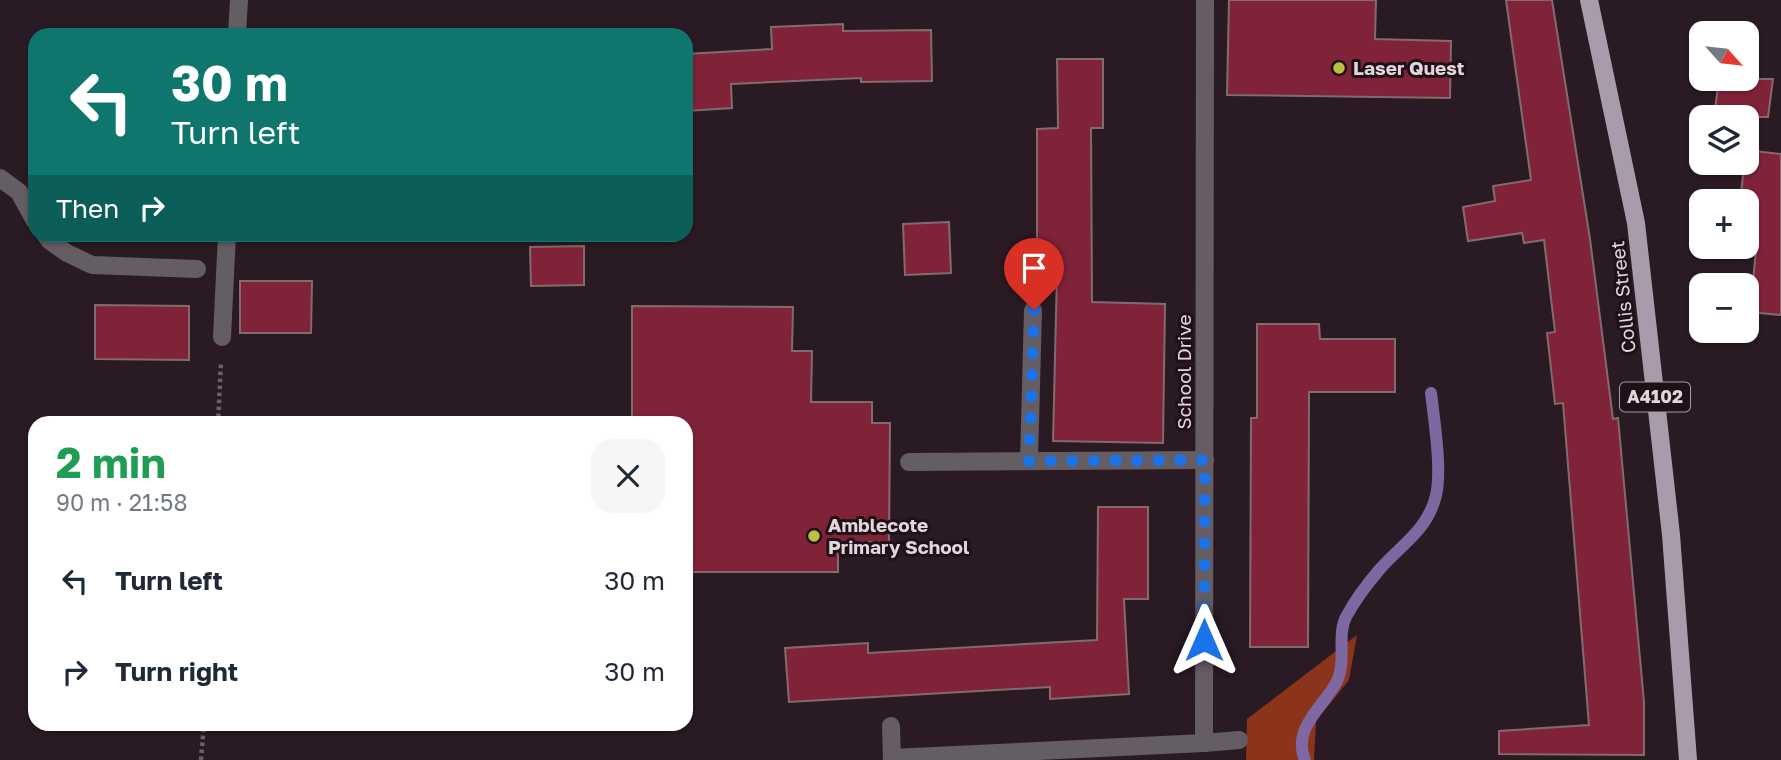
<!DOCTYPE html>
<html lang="en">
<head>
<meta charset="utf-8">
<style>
  :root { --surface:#fff; --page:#f6f6f7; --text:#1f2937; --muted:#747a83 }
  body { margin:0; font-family:"Golos Text",sans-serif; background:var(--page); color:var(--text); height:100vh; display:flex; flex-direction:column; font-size:26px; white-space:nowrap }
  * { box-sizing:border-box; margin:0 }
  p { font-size:23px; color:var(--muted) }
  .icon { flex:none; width:38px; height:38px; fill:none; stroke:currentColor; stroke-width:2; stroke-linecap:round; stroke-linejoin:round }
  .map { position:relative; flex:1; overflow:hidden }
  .sheet { position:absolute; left:28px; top:416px; width:665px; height:315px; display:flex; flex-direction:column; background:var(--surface); border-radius:21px; box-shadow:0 2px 5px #0004 }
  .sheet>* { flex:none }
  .top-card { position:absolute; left:28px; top:28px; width:665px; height:214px; border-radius:21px; box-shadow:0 2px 5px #0004; background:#0f766e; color:#fff; overflow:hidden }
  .needle { width:46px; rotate:117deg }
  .buttons { position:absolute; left:1689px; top:21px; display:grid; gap:14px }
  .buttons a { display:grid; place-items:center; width:70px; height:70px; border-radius:14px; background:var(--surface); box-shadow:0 2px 5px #0004; font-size:35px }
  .pin { position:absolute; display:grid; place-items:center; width:60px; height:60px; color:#fff; margin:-72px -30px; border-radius:50% 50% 50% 0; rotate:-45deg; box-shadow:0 0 7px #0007 }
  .pin .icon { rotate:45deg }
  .me { position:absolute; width:77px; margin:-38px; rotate:0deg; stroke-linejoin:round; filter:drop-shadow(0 0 5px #0008) }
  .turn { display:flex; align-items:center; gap:24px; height:147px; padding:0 28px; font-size:32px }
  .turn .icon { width:91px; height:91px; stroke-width:2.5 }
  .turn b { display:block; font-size:49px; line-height:60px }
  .then { display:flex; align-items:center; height:66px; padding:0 28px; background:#0003; gap:14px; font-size:26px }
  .round { display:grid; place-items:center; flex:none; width:74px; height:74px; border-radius:21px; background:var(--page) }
  .head { display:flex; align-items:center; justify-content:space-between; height:119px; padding:0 28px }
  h1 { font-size:42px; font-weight:700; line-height:52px; color:#1e9e55 }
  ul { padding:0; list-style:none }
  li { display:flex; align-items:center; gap:21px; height:91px; padding:0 28px }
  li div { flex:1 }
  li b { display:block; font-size:26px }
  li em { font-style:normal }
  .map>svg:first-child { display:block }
</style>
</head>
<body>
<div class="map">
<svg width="1781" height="760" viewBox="0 0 1781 760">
  <rect width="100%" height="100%" fill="#2a1a23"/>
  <path fill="#8c331b" d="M1357,635L1349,680L1316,721L1314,760H1246L1247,719Z"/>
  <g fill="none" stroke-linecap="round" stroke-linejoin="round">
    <path stroke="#7f68a1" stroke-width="12" d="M1305,760C1292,730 1321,708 1335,685C1348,664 1336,636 1346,617C1355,600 1367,584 1380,569C1401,545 1426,531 1435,499C1443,475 1434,419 1431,393"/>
  </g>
  <g fill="#802339" stroke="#826b6d" stroke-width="2">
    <path d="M1229,0H1376L1375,39L1451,41L1450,98L1227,95Z"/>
    <path d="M1506,0H1552L1590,239L1613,419L1618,418L1644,702V755L1499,754V731L1589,725L1563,403L1555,404L1547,333L1555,332L1544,240L1524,243L1522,233L1468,241L1463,207L1495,201L1493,186L1531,180Z"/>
    <path d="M843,24V31L931,30L932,81L861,82V78L731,84L732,108L686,111V54L772,49L771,27Z"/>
    <path d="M1057,59H1103V128H1091L1092,302L1165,304L1163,443L1053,441L1057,272H1037V129L1058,128Z"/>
    <path d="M1719,79H1773L1768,117H1714Z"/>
    <path d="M1746,150L1781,154V315L1750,312L1758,229L1746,228V201H1740Z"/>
    <path d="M949,222L951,273L905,275L903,224Z"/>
    <path d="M584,246V285L531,286L530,247Z"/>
    <path d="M240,281H312L311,333H240Z"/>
    <path d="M95,305L189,306V360L95,359Z"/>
    <path d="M632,306L793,307L792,351H812L811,402H872V423H890L889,542H838V572H686V424H632Z"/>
    <path d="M1257,324H1319L1320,339H1395V392H1309L1308,647H1250L1251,418H1257Z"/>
    <path d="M1098,507H1148V599H1124L1129,694L1050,699V687L789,702L785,648L868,643V653L1097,640Z"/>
  </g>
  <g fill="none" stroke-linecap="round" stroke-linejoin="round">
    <g stroke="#6e6068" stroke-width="4.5" stroke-dasharray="3.5 3.5" stroke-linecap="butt">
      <path d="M218,424L221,362"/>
      <path d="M201,760L204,724"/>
    </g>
    <g stroke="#645d64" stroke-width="18">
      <path d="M237,35L239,0"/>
      <path d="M0,178L19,192L35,221"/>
      <path d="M45,234L50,241L67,253L92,265L197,269"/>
      <path d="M222,337L227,234"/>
      <path d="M1029,461L1033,310"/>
      <path d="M909,462L1205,460"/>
      <path d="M891,726L892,760"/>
      <path d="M1204,743L1239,740"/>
      <path d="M892,758L1204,743L1205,0"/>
    </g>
    <path stroke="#a89baa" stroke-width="18" d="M1589,0L1636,223L1671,535L1688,760"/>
  </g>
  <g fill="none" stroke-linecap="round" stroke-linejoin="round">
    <path stroke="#1a73e8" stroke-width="12" stroke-dasharray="0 21.6" d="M1034,310L1029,461L1205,460L1204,640"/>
  </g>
  <g fill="#bebf42" stroke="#201119" stroke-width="2.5">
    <circle cx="1339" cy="68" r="7"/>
    <circle cx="814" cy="536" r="7"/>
  </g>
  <g text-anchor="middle" stroke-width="6" stroke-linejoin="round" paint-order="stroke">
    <rect fill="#201119" stroke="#a79ba1" stroke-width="2" x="1620" y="382.5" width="70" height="29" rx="5"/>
    <g font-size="18" font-weight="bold" fill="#e1d6db">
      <text x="1655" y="403">A4102</text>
    </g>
    <g font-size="19" font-weight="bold" fill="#e1d6db" stroke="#201119" text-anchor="start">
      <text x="1353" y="75">Laser Quest</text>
      <text x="828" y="532">Amblecote<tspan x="828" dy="22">Primary School</tspan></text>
    </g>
    <g font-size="19" fill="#e1d6db" stroke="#201119">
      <text transform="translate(1623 297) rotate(-96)" y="7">Collis Street</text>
      <text transform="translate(1184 372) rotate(-90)" y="7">School Drive</text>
    </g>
  </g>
</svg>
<div class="buttons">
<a><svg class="needle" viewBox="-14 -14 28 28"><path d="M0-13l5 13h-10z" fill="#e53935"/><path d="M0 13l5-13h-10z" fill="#747a83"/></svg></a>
<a><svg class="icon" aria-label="layers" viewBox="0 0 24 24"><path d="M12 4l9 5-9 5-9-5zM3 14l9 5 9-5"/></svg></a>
<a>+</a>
<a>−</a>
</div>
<div class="pin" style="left:1034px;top:310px;background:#d93025"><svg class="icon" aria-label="arrive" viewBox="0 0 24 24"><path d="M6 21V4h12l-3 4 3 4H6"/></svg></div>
<svg class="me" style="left:1204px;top:640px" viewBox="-20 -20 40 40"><path d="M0-17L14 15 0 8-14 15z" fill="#1a73e8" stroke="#fff" stroke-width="4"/></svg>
<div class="top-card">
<div class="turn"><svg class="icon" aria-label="left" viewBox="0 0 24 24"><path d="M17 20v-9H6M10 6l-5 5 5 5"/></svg><div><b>30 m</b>Turn left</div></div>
<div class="then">Then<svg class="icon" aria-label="right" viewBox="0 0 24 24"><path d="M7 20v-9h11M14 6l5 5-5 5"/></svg></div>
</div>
<section class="sheet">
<div class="head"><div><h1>2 min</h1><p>90 m · 21:58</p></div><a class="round"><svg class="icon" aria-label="close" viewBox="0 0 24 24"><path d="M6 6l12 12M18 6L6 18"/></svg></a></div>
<ul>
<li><svg class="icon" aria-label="left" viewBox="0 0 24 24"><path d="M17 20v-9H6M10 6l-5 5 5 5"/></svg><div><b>Turn left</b></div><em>30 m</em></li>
<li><svg class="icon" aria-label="right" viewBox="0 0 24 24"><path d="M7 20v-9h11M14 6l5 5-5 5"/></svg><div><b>Turn right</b></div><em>30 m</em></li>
</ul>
</section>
</div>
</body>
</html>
